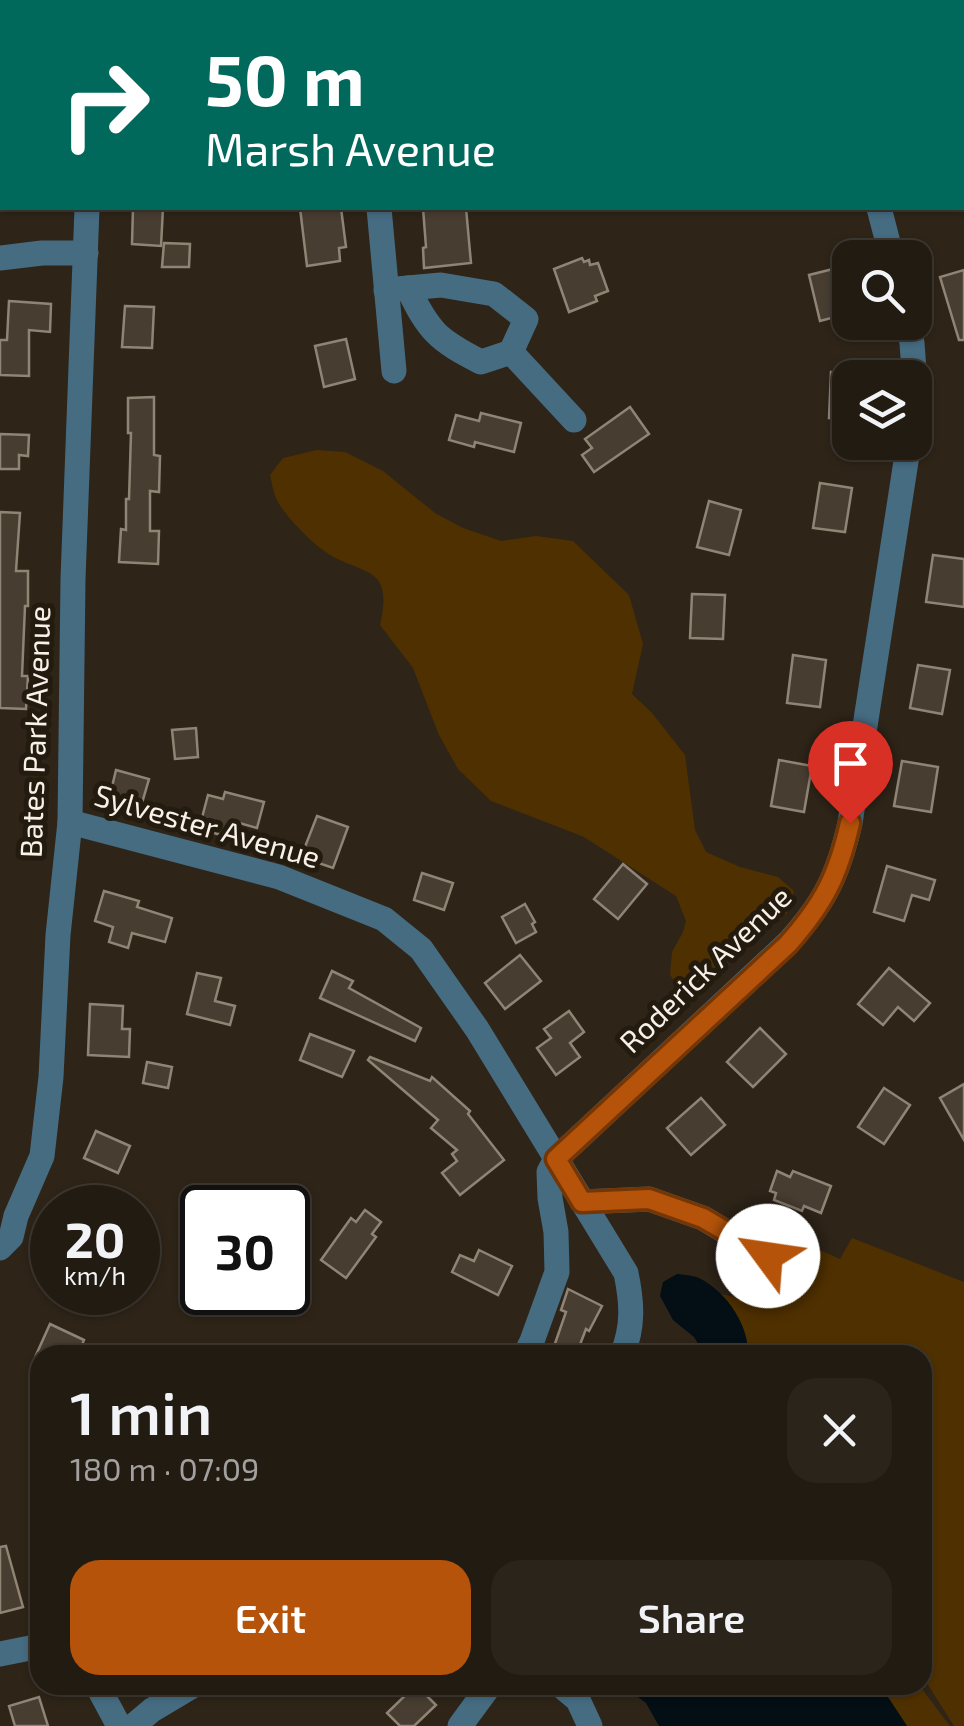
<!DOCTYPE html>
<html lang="en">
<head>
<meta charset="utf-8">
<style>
  :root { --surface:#221b12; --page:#2a241b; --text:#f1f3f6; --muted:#a2a19f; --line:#3f3932; --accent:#b45309 }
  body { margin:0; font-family:"Exo 2",sans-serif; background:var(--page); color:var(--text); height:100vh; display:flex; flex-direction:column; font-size:38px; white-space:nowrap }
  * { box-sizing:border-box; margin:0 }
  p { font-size:32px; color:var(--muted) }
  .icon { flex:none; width:55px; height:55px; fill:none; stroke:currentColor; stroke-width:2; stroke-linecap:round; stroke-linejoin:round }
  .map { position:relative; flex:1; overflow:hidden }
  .details { position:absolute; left:30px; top:1345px; width:902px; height:350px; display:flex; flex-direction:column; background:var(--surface); border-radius:30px; box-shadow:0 2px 8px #0004,0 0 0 2px var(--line) }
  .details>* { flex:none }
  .guide { position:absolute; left:0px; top:0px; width:965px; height:210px; box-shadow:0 2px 8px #0004,0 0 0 2px var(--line); background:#00695c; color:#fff; overflow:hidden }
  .fabs { position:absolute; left:832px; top:240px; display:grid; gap:20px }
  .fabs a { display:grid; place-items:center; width:100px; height:100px; border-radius:20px; background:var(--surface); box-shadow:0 2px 8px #0004,0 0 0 2px var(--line); font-size:50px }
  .speed { position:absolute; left:30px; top:1185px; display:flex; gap:20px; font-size:50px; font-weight:700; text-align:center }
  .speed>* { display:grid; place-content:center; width:130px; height:130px; border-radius:50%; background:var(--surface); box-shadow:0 2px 8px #0004,0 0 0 2px var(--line); line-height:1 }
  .speed small { font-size:25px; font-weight:400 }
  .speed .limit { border:5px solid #111; border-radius:15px; background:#fff; color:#111 }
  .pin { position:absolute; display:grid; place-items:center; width:85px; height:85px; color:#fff; margin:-102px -42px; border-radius:50% 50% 50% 0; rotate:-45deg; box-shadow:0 0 10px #0007 }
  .pin .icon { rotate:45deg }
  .me { position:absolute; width:110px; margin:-55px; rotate:301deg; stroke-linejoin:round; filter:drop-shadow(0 0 8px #0008) }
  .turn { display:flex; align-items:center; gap:35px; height:210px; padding:0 40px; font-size:45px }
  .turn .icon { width:130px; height:130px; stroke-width:2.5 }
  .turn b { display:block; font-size:70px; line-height:85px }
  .round { display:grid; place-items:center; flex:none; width:105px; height:105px; border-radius:30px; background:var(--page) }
  .overview { display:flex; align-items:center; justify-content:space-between; height:170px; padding:0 40px }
  h1 { font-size:60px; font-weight:600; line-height:75px }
  .button { display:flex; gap:20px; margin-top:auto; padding:20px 40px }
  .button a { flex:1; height:115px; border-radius:30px; background:var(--accent); color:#fff; font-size:40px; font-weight:600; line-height:115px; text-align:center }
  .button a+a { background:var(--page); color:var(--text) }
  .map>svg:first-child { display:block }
</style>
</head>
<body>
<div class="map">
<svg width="964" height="1726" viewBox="0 0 964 1726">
  <rect width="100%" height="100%" fill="#2e2418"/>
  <g fill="#4f3000">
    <path d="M317,450L345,452L383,471L435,513L463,528L501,541L536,536L573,541L629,595L643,644L632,694L652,713L685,755L695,830L706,852L740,867L778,877L794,891L787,913L754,941L683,993L670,975L672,952L683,932L686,921L676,896L584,837L491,801L458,769L439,735L413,668L380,625C395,561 359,577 323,550C310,541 282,513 276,498C273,491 272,483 270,475L283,458Z"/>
    <path d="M784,1234L840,1259L852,1238L964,1282V1726H954L923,1677L922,1355H748C749,1331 735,1312 721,1294L746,1300Z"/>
    <path d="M880,1685H919L950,1726H907Z"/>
  </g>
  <g fill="#030e15">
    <path d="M677,1274C685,1275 694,1275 701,1279C727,1293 749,1325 748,1355H705L694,1337L673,1320L660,1296L663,1282Z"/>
    <path d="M622,1685H880L907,1726H659L646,1703Z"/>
  </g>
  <g fill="#483d31" stroke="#908475" stroke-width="2.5">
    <path d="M133,208H163L161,246L132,244Z"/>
    <path d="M300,208H341L346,247L339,248L340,261L307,266Z"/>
    <path d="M423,208H466L471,263L424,268L423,248L426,247Z"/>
    <path d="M164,243L190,244L189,267H162Z"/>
    <path d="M582,258L584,262L589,260L590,265L598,263L608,291L595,296L597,301L569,312L554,269Z"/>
    <path d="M845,266L850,285V313L820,321L809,275Z"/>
    <path d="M964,270V340H959L940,277Z"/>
    <path d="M9,301L51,304L50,332L29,330V376L0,375V340H7Z"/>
    <path d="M125,306L154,307L152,348L122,347Z"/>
    <path d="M346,339L355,379L324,387L315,346Z"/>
    <path d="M831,372L850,373V419L829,418Z"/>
    <path d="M154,397V455L160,456L159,492L150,491V531H159L158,564L119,562L121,529L126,530V499H129L131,433H128V398Z"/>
    <path d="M630,407L649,434L594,472L582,455L592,448L585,439Z"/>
    <path d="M481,413L521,423L514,452L475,442L474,447L449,440L456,415L479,421Z"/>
    <path d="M0,434L29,435L28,456L19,455V469H0Z"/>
    <path d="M820,483L852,488L845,532L813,528Z"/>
    <path d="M709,501L741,510L729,555L697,547Z"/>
    <path d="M0,512L20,513L16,571H28V606H25L22,676H28L26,709L0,708Z"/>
    <path d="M933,555L964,559V607L926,602Z"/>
    <path d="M692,594L725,595L723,639L690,638Z"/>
    <path d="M793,655L826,660L820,707L787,703Z"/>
    <path d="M918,665L950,670L942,714L910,708Z"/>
    <path d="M196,728L198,757L175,759L172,730Z"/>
    <path d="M779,760L812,766L804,812L771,806Z"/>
    <path d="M902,761L938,767L931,812L894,806Z"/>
    <path d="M116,770L149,779L142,803L110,795Z"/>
    <path d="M225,792L264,802L257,828L236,822L232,838L199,829L208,795L223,799Z"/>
    <path d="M317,816L348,827L333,868L301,857Z"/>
    <path d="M623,864L647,884L618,919L594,899Z"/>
    <path d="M887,866L935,880L929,900L912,895L904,921L874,912Z"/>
    <path d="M422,873L453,883L444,910L414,900Z"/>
    <path d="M104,891L139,901L137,907L172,918L165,942L132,933L128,948L109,942L113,927L95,921Z"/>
    <path d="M525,904L535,922L532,924L536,932L516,943L502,917Z"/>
    <path d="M520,955L541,981L505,1009L485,983Z"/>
    <path d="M889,968L930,1003L914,1021L898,1007L883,1025L858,1004Z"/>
    <path d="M332,971L353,981L349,988L421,1028L415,1041L320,998Z"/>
    <path d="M197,973L221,978L215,1001L235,1006L230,1025L187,1014Z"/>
    <path d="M90,1004L123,1006L122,1029H130L129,1057L88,1055Z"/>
    <path d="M569,1011L584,1032L570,1043L580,1057L556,1075L537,1048L551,1038L544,1029Z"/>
    <path d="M760,1028L786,1054L753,1087L727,1062Z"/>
    <path d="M310,1034L354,1051L342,1077L300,1060Z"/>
    <path d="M370,1057L430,1081L432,1077L470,1111L468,1114L504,1160L460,1195L442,1173L457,1161L452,1154L457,1150L431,1128L438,1120L368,1060Z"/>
    <path d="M147,1062L172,1067L168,1088L143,1083Z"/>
    <path d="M964,1084V1140L940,1098Z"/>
    <path d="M884,1088L910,1105L884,1144L858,1127Z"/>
    <path d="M701,1098L725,1125L691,1155L667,1128Z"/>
    <path d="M96,1131L130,1146L118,1173L84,1158Z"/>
    <path d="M777,1171L790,1177L793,1171L831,1186L821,1213L804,1206L802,1211L774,1200L776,1193L770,1191Z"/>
    <path d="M365,1210L381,1222L372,1234L376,1237L346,1278L321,1260L351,1218L356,1222Z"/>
    <path d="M479,1250L512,1266L498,1295L452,1272L460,1255L474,1261Z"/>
    <path d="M568,1289L602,1306L589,1331L586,1329L576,1355H551L566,1312L561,1310Z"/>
    <path d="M50,1324L84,1340L78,1355H36Z"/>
    <path d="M6,1546L23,1607L0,1613V1547Z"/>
    <path d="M416,1685L436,1705L414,1726H400L387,1713Z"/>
    <path d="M39,1697L48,1726H15L9,1706Z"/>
  </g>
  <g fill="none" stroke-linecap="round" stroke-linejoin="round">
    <g stroke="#466c82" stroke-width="25">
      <path d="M345,0V2"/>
      <path d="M589,0L590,2"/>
      <path d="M825,0L826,2"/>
      <path d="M95,2V0"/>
      <path d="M379,208L394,371"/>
      <path d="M879,208L892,258"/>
      <path d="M0,258L42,253H86"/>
      <path d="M408,288C429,332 438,340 481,362L511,352"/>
      <path d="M386,290L441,285L494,294L526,319L511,352L574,420"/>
      <path d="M908,322L912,343L915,384"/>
      <path d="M70,822L279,877L384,919L421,949L477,1029L626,1273C632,1302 634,1326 622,1355"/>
      <path d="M582,1202L649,1199L703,1218L768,1257"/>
      <path d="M0,1248L11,1237L16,1216L42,1156L51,1077L58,935L70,822L73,579L87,208"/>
      <path d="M525,1355L532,1341L557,1272L556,1232L550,1198L549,1172L556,1159L788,943C824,903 838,876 850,823L909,442"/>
      <path d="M0,1654L40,1646"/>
      <path d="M97,1685L119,1726"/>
      <path d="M560,1685L578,1700L590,1726"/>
      <path d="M133,1726L152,1710L194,1685"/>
      <path d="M460,1726L490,1685"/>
    </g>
  </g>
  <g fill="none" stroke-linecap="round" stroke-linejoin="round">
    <defs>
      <path id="route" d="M768,1256L703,1218L649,1199L582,1202L556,1159L788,944C824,903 838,876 850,823"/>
    </defs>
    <use href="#route" stroke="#753606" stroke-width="25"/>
    <use href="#route" stroke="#b45309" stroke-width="18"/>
  </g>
  <g text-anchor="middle" stroke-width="10" stroke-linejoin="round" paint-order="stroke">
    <g font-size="30" fill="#f8f1e9" stroke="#241b0f">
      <text transform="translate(36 732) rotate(-88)" y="10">Bates Park Avenue</text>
      <text transform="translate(207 827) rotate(16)" y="10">Sylvester Avenue</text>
      <text transform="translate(706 970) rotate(-44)" y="10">Roderick Avenue</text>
    </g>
  </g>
</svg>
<div class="fabs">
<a><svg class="icon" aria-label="search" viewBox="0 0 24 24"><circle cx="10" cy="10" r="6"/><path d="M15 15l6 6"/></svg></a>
<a><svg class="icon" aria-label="layers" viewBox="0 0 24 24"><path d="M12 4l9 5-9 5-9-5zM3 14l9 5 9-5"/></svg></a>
</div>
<div class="speed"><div>20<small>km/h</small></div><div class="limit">30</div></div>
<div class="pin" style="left:850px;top:823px;background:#d93025"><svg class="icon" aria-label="arrive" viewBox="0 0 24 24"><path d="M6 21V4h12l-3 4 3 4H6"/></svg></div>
<svg class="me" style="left:768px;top:1256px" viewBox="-20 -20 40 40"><circle r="19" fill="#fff"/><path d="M0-13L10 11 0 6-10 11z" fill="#b45309"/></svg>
<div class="guide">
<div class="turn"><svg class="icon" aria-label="right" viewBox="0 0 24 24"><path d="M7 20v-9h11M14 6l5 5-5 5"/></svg><div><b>50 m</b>Marsh Avenue</div></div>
</div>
<section class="details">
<div class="overview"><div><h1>1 min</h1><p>180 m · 07:09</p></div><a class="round"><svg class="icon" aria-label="close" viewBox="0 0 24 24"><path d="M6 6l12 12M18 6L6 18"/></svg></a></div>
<div class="button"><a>Exit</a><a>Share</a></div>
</section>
</div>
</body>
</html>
